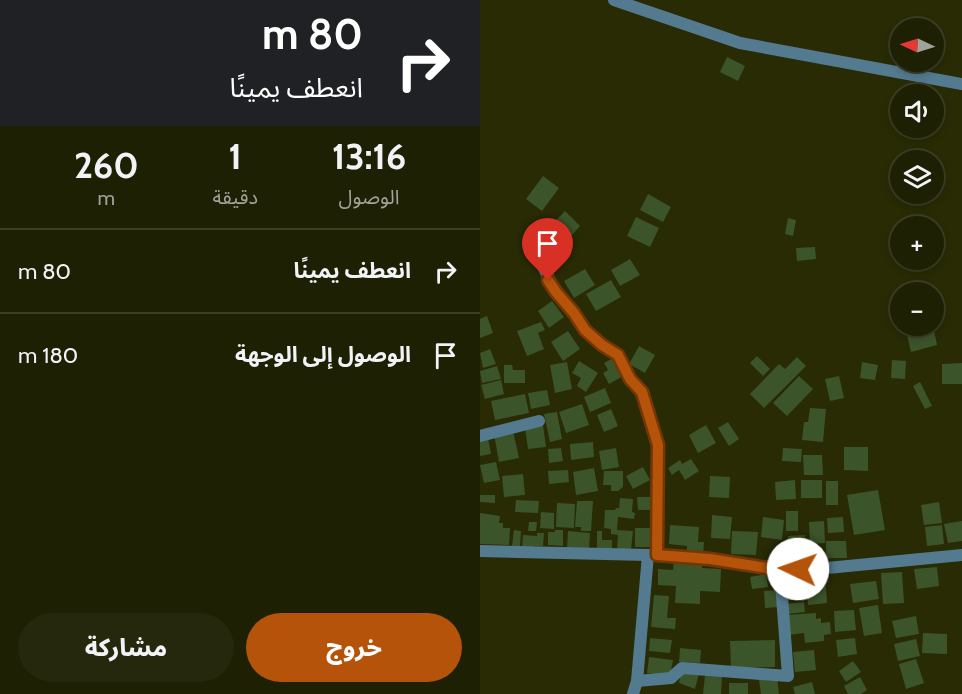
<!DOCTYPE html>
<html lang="ar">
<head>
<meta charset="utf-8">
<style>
  :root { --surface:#1e2003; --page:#26280d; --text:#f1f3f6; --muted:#a1a39a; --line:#3c3e25; --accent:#b45309 }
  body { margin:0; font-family:Cabin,"Noto Sans Arabic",sans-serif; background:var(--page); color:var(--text); direction:rtl; height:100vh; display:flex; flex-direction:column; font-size:22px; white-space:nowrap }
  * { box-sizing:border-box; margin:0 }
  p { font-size:20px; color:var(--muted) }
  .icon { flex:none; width:33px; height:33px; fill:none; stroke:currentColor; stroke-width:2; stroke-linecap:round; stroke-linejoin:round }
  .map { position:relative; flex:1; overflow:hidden; direction:ltr }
  .sheet { display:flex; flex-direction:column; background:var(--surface); width:480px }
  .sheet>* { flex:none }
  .banner { background:#202124; color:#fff; overflow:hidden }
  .needle { width:39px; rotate:274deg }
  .buttons { position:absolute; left:410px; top:18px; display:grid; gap:12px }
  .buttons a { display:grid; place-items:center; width:54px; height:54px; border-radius:50%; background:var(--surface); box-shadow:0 3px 9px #0003,0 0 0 2px var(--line); font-size:30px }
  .pin { position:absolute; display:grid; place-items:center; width:51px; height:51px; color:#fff; margin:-62px -26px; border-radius:50% 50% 50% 0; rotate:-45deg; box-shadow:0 0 6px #0007 }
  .pin .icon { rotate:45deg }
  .me { position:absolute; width:66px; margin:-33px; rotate:273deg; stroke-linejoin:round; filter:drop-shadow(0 0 4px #0008) }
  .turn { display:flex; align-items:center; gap:21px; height:126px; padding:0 18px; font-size:27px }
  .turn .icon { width:78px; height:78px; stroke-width:2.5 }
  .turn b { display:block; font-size:42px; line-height:51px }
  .eta { display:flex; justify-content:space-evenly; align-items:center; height:102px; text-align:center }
  .eta b { font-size:36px; font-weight:800; line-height:42px }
  .primary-button { display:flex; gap:12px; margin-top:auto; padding:12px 18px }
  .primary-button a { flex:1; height:69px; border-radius:36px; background:var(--accent); color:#fff; font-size:24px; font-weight:800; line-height:69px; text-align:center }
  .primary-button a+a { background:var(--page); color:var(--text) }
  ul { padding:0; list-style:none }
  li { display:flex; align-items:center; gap:18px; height:84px; padding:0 18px; border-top:2px solid var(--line) }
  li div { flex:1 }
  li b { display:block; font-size:22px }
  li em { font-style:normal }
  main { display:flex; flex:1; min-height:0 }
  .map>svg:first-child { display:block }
</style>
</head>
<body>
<main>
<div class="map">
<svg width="482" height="694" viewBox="0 0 482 694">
  <rect width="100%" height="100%" fill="#282b04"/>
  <g fill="#3b542a">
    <path d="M247,57L265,66L258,81L240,72Z"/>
    <path d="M63,176L79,188L62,211L46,199Z"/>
    <path d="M168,194L191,207L183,222L160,210Z"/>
    <path d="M85,211L100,226L82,246L66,231Z"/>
    <path d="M156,217L179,228L170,247L147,236Z"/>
    <path d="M308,218L316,220L313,236L305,234Z"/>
    <path d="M335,247L336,259L317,261L316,248Z"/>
    <path d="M150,259L160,275L140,286L131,270Z"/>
    <path d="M105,269L115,285L94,298L84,281Z"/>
    <path d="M131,280L141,297L116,311L106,294Z"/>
    <path d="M72,301L84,317L69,328L58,311Z"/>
    <path d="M7,316L13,333L0,338V319Z"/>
    <path d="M61,322L65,330L58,333L64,349L47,356L37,331Z"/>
    <path d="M446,326H453L457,345L431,352L426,330Z"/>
    <path d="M88,331L100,349L83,361L71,342Z"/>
    <path d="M159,346L175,355L165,373L149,364Z"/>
    <path d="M10,349L16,364L3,368L0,353Z"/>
    <path d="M277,356L290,369L283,376L270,363Z"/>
    <path d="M135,357L145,375L129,384L123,373L128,370L124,363Z"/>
    <path d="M317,357L326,366L284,408L270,394L299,364L305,369Z"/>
    <path d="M412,360L426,361L425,379L411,378Z"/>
    <path d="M99,361L118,373L106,392L97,386L101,378L92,373Z"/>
    <path d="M87,362L92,389L75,393L70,365Z"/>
    <path d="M382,362L398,365L395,380L380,378Z"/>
    <path d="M482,363V384H462V364Z"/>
    <path d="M24,365H32L33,370H45V383H24Z"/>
    <path d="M17,366L21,379L2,383L0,371Z"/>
    <path d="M319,376L333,389L307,416L293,403Z"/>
    <path d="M359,376L364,398L350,401L345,379Z"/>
    <path d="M21,380L24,394L5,399L1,385Z"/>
    <path d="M440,382L452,406L445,409L433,386Z"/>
    <path d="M125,388L131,403L110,412L104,397Z"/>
    <path d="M67,390L70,405L51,409L48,393Z"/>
    <path d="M45,394L49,413L15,420L11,401Z"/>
    <path d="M102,404L109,425L86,433L79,412Z"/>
    <path d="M330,408L346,409L343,442L322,440L324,422H328Z"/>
    <path d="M131,409L138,426L124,432L117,415Z"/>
    <path d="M77,412L82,439L70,442L64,414Z"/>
    <path d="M248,422L259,439L249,446L238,428Z"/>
    <path d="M63,425L66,447L48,449L45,428Z"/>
    <path d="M226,425L236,443L218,453L209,435Z"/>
    <path d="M33,431L39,458L19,462L14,434Z"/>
    <path d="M8,438L11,454L0,456V439Z"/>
    <path d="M113,442L114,457L91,460L90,444Z"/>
    <path d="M364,447H388V471L364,470Z"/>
    <path d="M81,448L83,461L69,463L68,449Z"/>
    <path d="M136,448L139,467L122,470L119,451Z"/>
    <path d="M303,448L322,449L321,462L302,461Z"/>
    <path d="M323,455H342L343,475H324Z"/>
    <path d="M211,459L219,471L205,480L199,470L192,475L188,468L200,460L202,464Z"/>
    <path d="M16,462L20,480L4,483L0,465Z"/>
    <path d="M163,467L170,480L153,489L146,476Z"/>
    <path d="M114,468L118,491L96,495L93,472Z"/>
    <path d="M88,470L89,482L69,484L68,471Z"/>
    <path d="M124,471H143V487L138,491H131V485H123Z"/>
    <path d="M43,474L45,495L24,497L22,476Z"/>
    <path d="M230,476L250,477L249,498L229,497Z"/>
    <path d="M315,480L316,499L296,500L295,482Z"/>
    <rect x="321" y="480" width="21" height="18"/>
    <rect x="346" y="481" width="12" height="24"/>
    <path d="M398,490L405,530L374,535L367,495Z"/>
    <path d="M0,495H15V503L0,502Z"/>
    <path d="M157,497H176V510H158Z"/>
    <path d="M140,498L153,499L152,512L155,513L154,519L138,517L137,530L153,531L151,550L137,549L138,535L131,534V529L124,528L125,510H135L136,508H139Z"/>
    <path d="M36,500L59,501L58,513L35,512Z"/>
    <path d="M97,501H113L111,531H101V527H95Z"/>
    <path d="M459,502L462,523L444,525L441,505Z"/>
    <path d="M77,503L95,504L94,528L76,527Z"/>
    <rect x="306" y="511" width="12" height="20"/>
    <path d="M61,512L74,513V529L60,528Z"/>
    <path d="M0,513L20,516L19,523H23V528H30L29,545L0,544Z"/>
    <path d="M232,515L252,517L250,539L231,538Z"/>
    <path d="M283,517L304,520L302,540L281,537Z"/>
    <path d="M363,517L364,532L348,533L347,518Z"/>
    <path d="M344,521L345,543L330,544L329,522Z"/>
    <path d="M482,521V541L468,543L464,524Z"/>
    <path d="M49,522H57L56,531H48Z"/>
    <path d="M190,525L219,527L218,542H224L223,556L206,555L207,546L189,544Z"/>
    <path d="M462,525L464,544L447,546L445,527Z"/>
    <rect x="155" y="528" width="20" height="19"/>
    <path d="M34,530L41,531L40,547L32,546Z"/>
    <path d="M75,530H83V546L68,545V532H75Z"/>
    <path d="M88,531L110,533L109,550L87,548Z"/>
    <path d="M117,531H122V540H132V551L117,550Z"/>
    <path d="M252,531L278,532L276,555L251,554Z"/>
    <path d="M57,533H64L63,546H54V550L42,549L43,535L57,536Z"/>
    <path d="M325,535V550L308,551V536Z"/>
    <path d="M346,541H366L367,558H346Z"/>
    <path d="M327,551H342L343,559L327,560Z"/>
    <path d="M194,558L223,560L222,568L241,569L240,592L220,591V604L195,603L196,586L178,585V569L193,570Z"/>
    <path d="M457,567L459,586L437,589L434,569Z"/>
    <path d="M422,572L424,603L403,604L401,573Z"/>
    <path d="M286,574L288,587L272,589L270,577Z"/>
    <path d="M345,574L347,603L328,605L326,576Z"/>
    <path d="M396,581L399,599L373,603L370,584Z"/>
    <path d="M298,590L300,607L285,608L284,591Z"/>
    <path d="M174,595L189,596L187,618H196L195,629L171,627Z"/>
    <path d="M324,602L325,612L307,614L306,604Z"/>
    <path d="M398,605L402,633L384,636L379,608Z"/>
    <path d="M374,610L376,630L355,632L354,611Z"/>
    <path d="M336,613V619L341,618V623L350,622L351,634L344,635V641L325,643L324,633L309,635L307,615Z"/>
    <path d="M436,616L439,634L416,638L412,621Z"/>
    <path d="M443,633L467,634V654L442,653Z"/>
    <path d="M170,638L192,640L190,653L169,651Z"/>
    <path d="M375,638L377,654L358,657L356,640Z"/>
    <path d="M436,639L440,656L418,661L414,644Z"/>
    <path d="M295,640V667L251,668L250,641Z"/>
    <path d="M200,648L221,650L220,663L199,662Z"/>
    <path d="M334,650L336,670L315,672L313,652Z"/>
    <path d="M169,657L193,660L190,676L167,673Z"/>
    <path d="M436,659L444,683L426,689L419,664Z"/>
    <path d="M373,661L381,672L366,682L359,671Z"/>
    <path d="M201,673H219L215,689L199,683Z"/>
    <path d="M225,675L242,676L241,694H223Z"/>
    <path d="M297,677L299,694H281L279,680Z"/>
    <path d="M380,677L387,690L381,694H368L364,686Z"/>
    <path d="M332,682L335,694H315L313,687Z"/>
    <rect x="249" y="683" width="19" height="11"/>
  </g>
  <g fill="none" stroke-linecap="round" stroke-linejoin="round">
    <g stroke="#547a90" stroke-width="12">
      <path d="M134,0L260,43L482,84"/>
      <path d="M56,239L57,255L76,292L95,313L105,330L122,345L138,355L150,379L162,392L178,445L177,555"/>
      <path d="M0,436L59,421"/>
      <path d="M157,681L191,678L202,668L308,676L300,570"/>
      <path d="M153,694L157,681L168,555"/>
    </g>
    <path stroke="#547a90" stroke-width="12" d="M0,551L168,555L230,559L300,570L337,569L482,555"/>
  </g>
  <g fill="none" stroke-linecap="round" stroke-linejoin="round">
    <defs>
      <path id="route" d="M68,280L76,292L94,313L105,330L122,345L138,355L150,379L162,392L178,445L177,555L230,559L300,570L318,569"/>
    </defs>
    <use href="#route" stroke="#753606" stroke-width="15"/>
    <use href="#route" stroke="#b45309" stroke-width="10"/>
  </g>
</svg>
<div class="buttons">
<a><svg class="needle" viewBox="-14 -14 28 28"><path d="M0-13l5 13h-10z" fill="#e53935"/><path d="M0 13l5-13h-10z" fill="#a1a39a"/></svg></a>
<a><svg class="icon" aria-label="sound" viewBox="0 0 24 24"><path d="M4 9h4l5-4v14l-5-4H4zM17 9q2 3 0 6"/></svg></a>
<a><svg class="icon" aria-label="layers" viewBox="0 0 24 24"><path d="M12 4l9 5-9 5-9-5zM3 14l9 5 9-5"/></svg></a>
<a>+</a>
<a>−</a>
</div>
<div class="pin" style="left:68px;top:280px;background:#d93025"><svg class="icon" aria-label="arrive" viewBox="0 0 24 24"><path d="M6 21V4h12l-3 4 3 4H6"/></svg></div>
<svg class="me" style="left:318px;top:569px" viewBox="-20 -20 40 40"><circle r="19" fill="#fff"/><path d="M0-13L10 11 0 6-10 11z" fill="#b45309"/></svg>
</div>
<section class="sheet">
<div class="banner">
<div class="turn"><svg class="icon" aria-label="right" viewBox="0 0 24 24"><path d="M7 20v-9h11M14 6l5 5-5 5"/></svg><div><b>80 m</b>انعطف يمينًا</div></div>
</div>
<div class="eta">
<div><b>13:16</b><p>الوصول</p></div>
<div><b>1</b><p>دقيقة</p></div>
<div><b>260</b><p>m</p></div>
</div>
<ul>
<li><svg class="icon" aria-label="right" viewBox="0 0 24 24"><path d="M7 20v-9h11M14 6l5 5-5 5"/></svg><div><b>انعطف يمينًا</b></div><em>80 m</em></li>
<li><svg class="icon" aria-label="arrive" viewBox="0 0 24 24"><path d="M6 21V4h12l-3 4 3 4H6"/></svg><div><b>الوصول إلى الوجهة</b></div><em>180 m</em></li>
</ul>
<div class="primary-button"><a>خروج</a><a>مشاركة</a></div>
</section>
</main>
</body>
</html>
